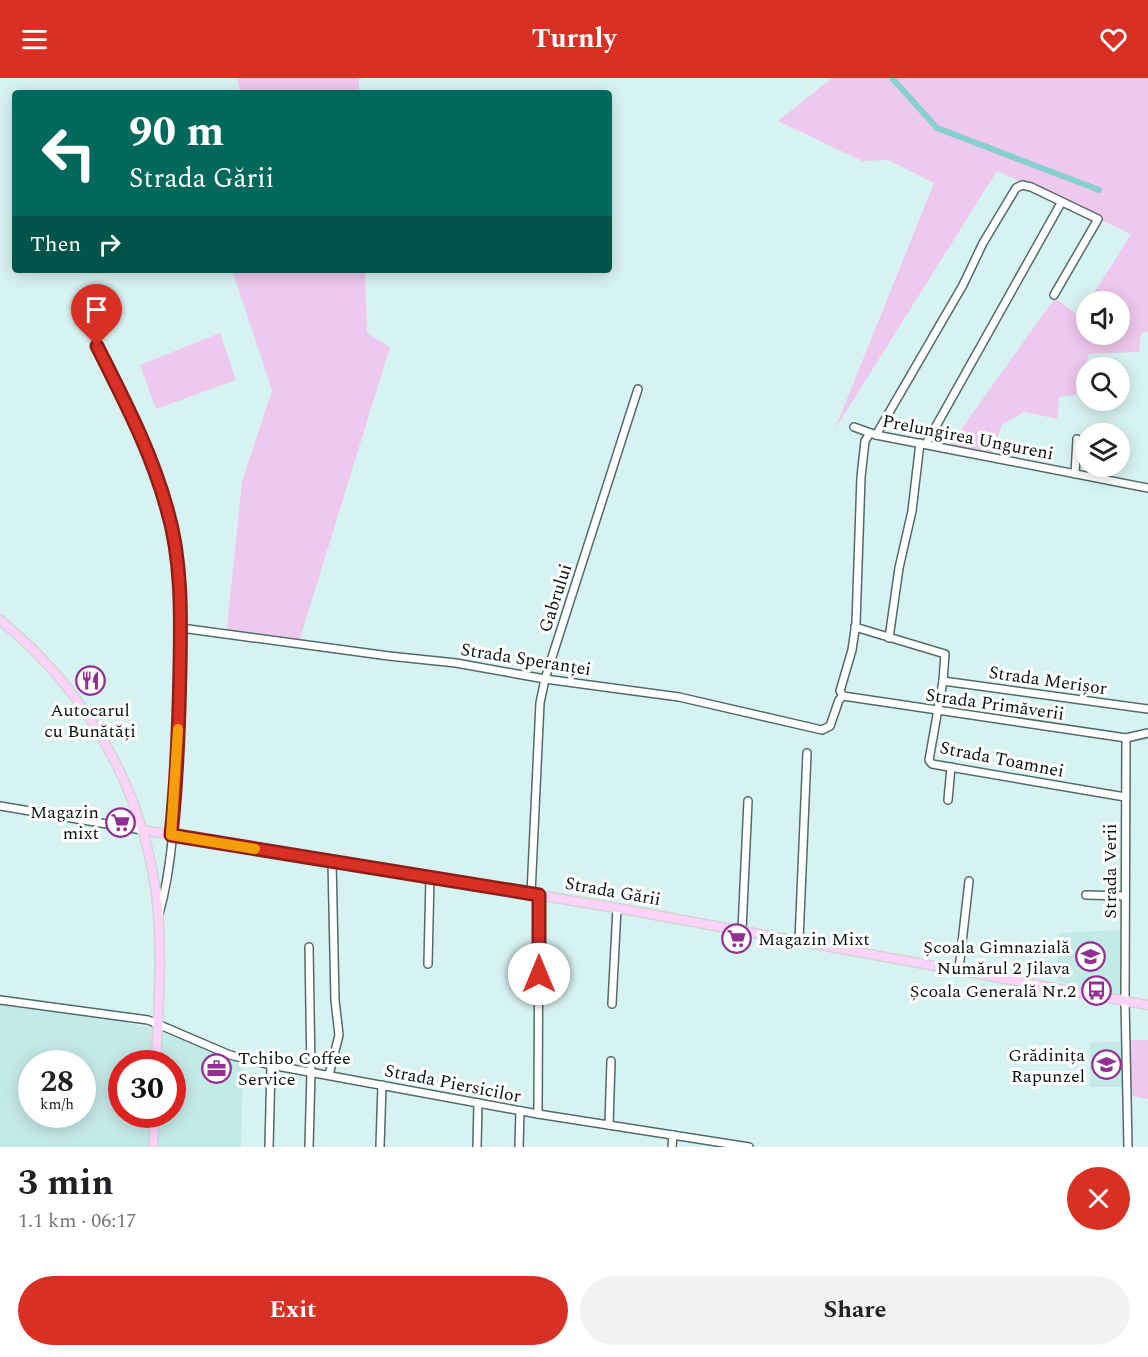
<!DOCTYPE html>
<html lang="en">
<head>
<meta charset="utf-8">
<style>
  :root { --surface:#fff; --page:#f2f2f2; --text:#202124; --muted:#757577; --accent:#d93025 }
  body { margin:0; font-family:Spectral,serif; background:var(--page); color:var(--text); height:100vh; display:flex; flex-direction:column; font-size:22px; white-space:nowrap }
  * { box-sizing:border-box; margin:0 }
  p { font-size:20px; color:var(--muted) }
  .icon { flex:none; width:33px; height:33px; fill:none; stroke:currentColor; stroke-width:2; stroke-linecap:round; stroke-linejoin:round }
  .map { position:relative; height:1069px; overflow:hidden }
  .details { display:flex; flex-direction:column; background:var(--surface); flex:1 }
  .details>* { flex:none }
  .guide { position:absolute; left:12px; top:12px; width:600px; height:183px; border-radius:6px; box-shadow:0 3px 15px #0003; background:#00695c; color:#fff; overflow:hidden }
  .buttons { position:absolute; left:1076px; top:213px; display:grid; gap:12px }
  .buttons a { display:grid; place-items:center; width:54px; height:54px; border-radius:50%; background:var(--surface); box-shadow:0 3px 15px #0003; font-size:30px }
  .speed { position:absolute; left:18px; top:972px; display:flex; gap:12px; font-size:30px; font-weight:700; text-align:center }
  .speed>* { display:grid; place-content:center; width:78px; height:78px; border-radius:50%; background:var(--surface); box-shadow:0 3px 15px #0003; line-height:1 }
  .speed small { font-size:15px; font-weight:400 }
  .speed .limit { border:9px solid #d22; background:#fff; color:#111 }
  .pin { position:absolute; display:grid; place-items:center; width:51px; height:51px; color:#fff; margin:-62px -26px; border-radius:50% 50% 50% 0; rotate:-45deg; box-shadow:0 0 6px #0007 }
  .pin .icon { rotate:45deg }
  .me { position:absolute; width:66px; margin:-33px; rotate:0deg; stroke-linejoin:round; filter:drop-shadow(0 0 4px #0008) }
  .turn { display:flex; align-items:center; gap:21px; height:126px; padding:0 18px; font-size:27px }
  .turn .icon { width:78px; height:78px; stroke-width:2.5 }
  .turn b { display:block; font-size:42px; line-height:51px }
  .then { display:flex; align-items:center; height:57px; padding:0 18px; background:#0003; gap:12px; font-size:22px }
  .round { display:grid; place-items:center; flex:none; width:63px; height:63px; border-radius:32px; background:var(--page) }
  .overview { display:flex; align-items:center; justify-content:space-between; height:102px; padding:0 18px }
  h1 { font-size:36px; font-weight:700; line-height:45px }
  .button { display:flex; gap:12px; margin-top:auto; padding:12px 18px }
  .button a { flex:1; height:69px; border-radius:36px; background:var(--accent); color:#fff; font-size:24px; font-weight:700; line-height:69px; text-align:center }
  .button a+a { background:var(--page); color:var(--text) }
  header { display:flex; justify-content:space-between; align-items:center; height:78px; padding:0 18px; background:var(--accent); color:#fff; font-size:27px; font-weight:700 }
  .map>svg:first-child { display:block }
</style>
</head>
<body>
<header><svg class="icon" aria-label="menu" viewBox="0 0 24 24"><path d="M4 6h16M4 12h16M4 18h16"/></svg>Turnly<svg class="icon" aria-label="heart" viewBox="0 0 24 24"><path d="M12 20l-8-8c-3-5 5-10 8-4 3-6 11-1 8 4z"/></svg></header>
<div class="map">
<svg width="1148" height="1069" viewBox="0 0 1148 1069">
  <rect width="100%" height="100%" fill="#d7f3f1"/>
  <g fill="#c4eae8" fill-rule="evenodd">
    <path d="M1122,852L1123,918L1057,903L1059,855Z"/>
    <path d="M0,927L117,942L147,949L243,986L241,1069H0ZM32,986H82V1036H32ZM122,986H172V1036H122Z"/>
    <path d="M1122,963L1123,1009H1090V965Z"/>
  </g>
  <g fill="#efc8ed">
    <path d="M237,0H359V15H240Z"/>
    <path d="M832,0H1148V254L1141,255L1139,274L1089,276L1075,317L1059,319L1058,341L1024,334L1002,347L991,377L950,367L1055,220L1079,238L1086,228V256H1119V224L1089,223L1131,156L997,93L835,351L934,105L888,82L862,83L778,43Z"/>
    <path d="M232,192H365L367,255L390,269L298,567L226,559L242,404L272,312Z"/>
    <path d="M220,255L236,302L156,331L140,287Z"/>
    <path d="M1131,962H1148V1021L1131,1018Z"/>
  </g>
  <g fill="none" stroke-linecap="round" stroke-linejoin="round">
    <path stroke="#88d0cd" stroke-width="6" d="M892,0L937,50L1099,112"/>
    <defs>
      <g id="minor">
        <path d="M97,268C124,323 154,375 168,435C186,511 180,592 177,670C175,725 174,783 159,836"/>
        <path d="M854,349L876,357L1148,410"/>
        <path d="M870,355L865,363L861,399L856,545L852,572L840,613L843,618L1126,660L1148,655"/>
        <path d="M876,357L963,207L983,165L1016,110L1022,107L1031,109L1098,141L1054,217"/>
        <path d="M926,366L1061,125"/>
        <path d="M1075,396L1077,361"/>
        <path d="M855,549L945,576L943,603L929,682L932,686L1125,719"/>
        <path d="M181,550L389,578L456,585L545,601L679,619L822,652L830,648L839,622L843,618"/>
        <path d="M889,560L899,490L912,433L920,365"/>
        <path d="M943,603L1148,631"/>
        <path d="M1126,660L1125,923L1128,1069"/>
        <path d="M948,722L951,689"/>
        <path d="M0,728L142,752"/>
        <path d="M531,816L540,625L545,601L638,311"/>
        <path d="M1086,817L1125,818"/>
        <path d="M742,852L748,723"/>
        <path d="M799,862L807,675"/>
        <path d="M428,886L430,799"/>
        <path d="M959,891L969,803"/>
        <path d="M0,922L148,942L230,977L271,987L538,1036L749,1069"/>
        <path d="M612,926L617,830"/>
        <path d="M329,997L339,957L335,922L332,783"/>
        <path d="M538,1036L539,817"/>
        <path d="M609,1047L611,983"/>
        <path d="M269,1069L271,987"/>
        <path d="M309,1069L311,994L309,869"/>
        <path d="M380,1069L382,1007"/>
        <path d="M477,1069L478,1025"/>
        <path d="M519,1069L520,1033"/>
        <path d="M672,1069L673,1057"/>
      </g>
      <g id="major">
        <path d="M0,542C89,614 149,720 158,835C162,885 158,936 156,986"/>
        <path d="M142,752L617,830L1148,927"/>
        <path d="M153,1069L155,1036"/>
      </g>
    </defs>
    <use href="#minor" stroke="#526b6a" stroke-width="10"/>
    <use href="#major" stroke="#d3d5d4" stroke-width="11"/>
    <use href="#minor" stroke="#fff" stroke-width="7"/>
    <use href="#major" stroke="#fbd3f9" stroke-width="8"/>
  </g>
  <g fill="none" stroke-linecap="round" stroke-linejoin="round">
    <defs>
      <path id="route" d="M97,268C124,322 151,373 167,431C182,481 181,537 180,589C179,645 177,701 171,757L539,817V896"/>
    </defs>
    <use href="#route" stroke="#8d1f18" stroke-width="15"/>
    <use href="#route" stroke="#d93025" stroke-width="10"/>
    <path stroke="#f59e0b" stroke-width="10" d="M178,651L171,757L255,771"/>
  </g>
  <defs>
    <symbol id="restaurant-ring" viewBox="-11 -11 22 22"><circle r="9.5" fill="#fff" stroke="#932e93" stroke-width="1.5"/><path d="M-5-6h1v4h1v-4h1v4h1v-4h1v5L-1.5 .5V6h-2V.5L-5-1ZM5-6V6H3V1.5H1.5Q1.5-4 5-6Z" fill="#932e93"/></symbol>
    <symbol id="supermarket-ring" viewBox="-11 -11 22 22"><circle r="9.5" fill="#fff" stroke="#932e93" stroke-width="1.5"/><path d="M-6-5.5h2.5l.6 2H6L4.5 2H-2.5L-4.4-4H-6ZM-1.5 3.2a1.3 1.3 0 1 0 .1 0ZM3 3.2a1.3 1.3 0 1 0 .1 0Z" fill="#932e93"/></symbol>
    <symbol id="school-ring" viewBox="-11 -11 22 22"><circle r="9.5" fill="#fff" stroke="#932e93" stroke-width="1.5"/><path d="M0-5L7-2L0 1L-7-2ZM-4 1L0 2.5L4 1V4Q0 6-4 4Z" fill="#932e93"/></symbol>
    <symbol id="bus-ring" viewBox="-11 -11 22 22"><circle r="9.5" fill="#fff" stroke="#932e93" stroke-width="1.5"/><path d="M-5-6H5V4H4V6H2V4H-2V6H-4V4H-5ZM-3.5-4V0h7V-4ZM-3.5 1.2v1.5H-2V1.2ZM2 1.2v1.5H3.5V1.2Z" fill="#932e93"/></symbol>
    <symbol id="office-ring" viewBox="-11 -11 22 22"><circle r="9.5" fill="#fff" stroke="#932e93" stroke-width="1.5"/><path d="M-6-3h4V-5.5h4V-3h4V5H-6ZM-1-4.5V-3h2v-1.5ZM-6 0V1H6V0Z" fill="#932e93"/></symbol>
  </defs>
  <g fill-rule="evenodd">
    <use href="#restaurant-ring" x="74" y="586" width="33" height="33"/>
    <use href="#supermarket-ring" x="104" y="728" width="33" height="33"/>
    <use href="#supermarket-ring" x="720" y="844" width="33" height="33"/>
    <use href="#school-ring" x="1074" y="862" width="33" height="33"/>
    <use href="#bus-ring" x="1080" y="896" width="33" height="33"/>
    <use href="#school-ring" x="1090" y="970" width="33" height="33"/>
    <use href="#office-ring" x="200" y="974" width="33" height="33"/>
  </g>
  <g text-anchor="middle" stroke-width="6" stroke-linejoin="round" paint-order="stroke">
    <g font-size="18" fill="#091312" stroke="#fff">
      <text transform="translate(968 359) rotate(11)" y="6">Prelungirea Ungureni</text>
      <text transform="translate(555 520) rotate(-72)" y="6">Gabrului</text>
      <text transform="translate(526 581) rotate(9)" y="6">Strada Speranței</text>
      <text transform="translate(1048 602) rotate(8)" y="6">Strada Merișor</text>
      <text transform="translate(995 626) rotate(8)" y="6">Strada Primăverii</text>
      <text transform="translate(1002 681) rotate(11)" y="6">Strada Toamnei</text>
      <text transform="translate(1110 793) rotate(-90)" y="6">Strada Verii</text>
      <text transform="translate(613 813) rotate(10)" y="6">Strada Gării</text>
      <text transform="translate(453 1005) rotate(11)" y="6">Strada Piersicilor</text>
    </g>
    <g font-size="18" fill="#091312" stroke="#fff" text-anchor="end">
      <text x="90" y="638" text-anchor="middle">Autocarul<tspan x="90" dy="21">cu Bunătăți</tspan></text>
      <text x="99" y="740">Magazin<tspan x="99" dy="21">mixt</tspan></text>
      <text x="758" y="867" text-anchor="start">Magazin Mixt</text>
      <text x="1070" y="875">Școala Gimnazială<tspan x="1070" dy="21">Numărul 2 Jilava</tspan></text>
      <text x="1076" y="919">Școala Generală Nr.2</text>
      <text x="1085" y="983">Grădinița<tspan x="1085" dy="21">Rapunzel</tspan></text>
      <text x="238" y="986" text-anchor="start">Tchibo Coffee<tspan x="238" dy="21">Service</tspan></text>
    </g>
  </g>
</svg>
<div class="buttons">
<a><svg class="icon" aria-label="sound" viewBox="0 0 24 24"><path d="M4 9h4l5-4v14l-5-4H4zM17 9q2 3 0 6"/></svg></a>
<a><svg class="icon" aria-label="search" viewBox="0 0 24 24"><circle cx="10" cy="10" r="6"/><path d="M15 15l6 6"/></svg></a>
<a><svg class="icon" aria-label="layers" viewBox="0 0 24 24"><path d="M12 4l9 5-9 5-9-5zM3 14l9 5 9-5"/></svg></a>
</div>
<div class="speed"><div>28<small>km/h</small></div><div class="limit">30</div></div>
<div class="pin" style="left:97px;top:268px;background:#d93025"><svg class="icon" aria-label="arrive" viewBox="0 0 24 24"><path d="M6 21V4h12l-3 4 3 4H6"/></svg></div>
<svg class="me" style="left:539px;top:896px" viewBox="-20 -20 40 40"><circle r="19" fill="#fff"/><path d="M0-13L10 11 0 6-10 11z" fill="#d93025"/></svg>
<div class="guide">
<div class="turn"><svg class="icon" aria-label="left" viewBox="0 0 24 24"><path d="M17 20v-9H6M10 6l-5 5 5 5"/></svg><div><b>90 m</b>Strada Gării</div></div>
<div class="then">Then<svg class="icon" aria-label="right" viewBox="0 0 24 24"><path d="M7 20v-9h11M14 6l5 5-5 5"/></svg></div>
</div>
</div>
<section class="details">
<div class="overview"><div><h1>3 min</h1><p>1.1 km · 06:17</p></div><a class="round" style="background:#d93025;color:#fff"><svg class="icon" aria-label="close" viewBox="0 0 24 24"><path d="M6 6l12 12M18 6L6 18"/></svg></a></div>
<div class="button"><a>Exit</a><a>Share</a></div>
</section>
</body>
</html>
